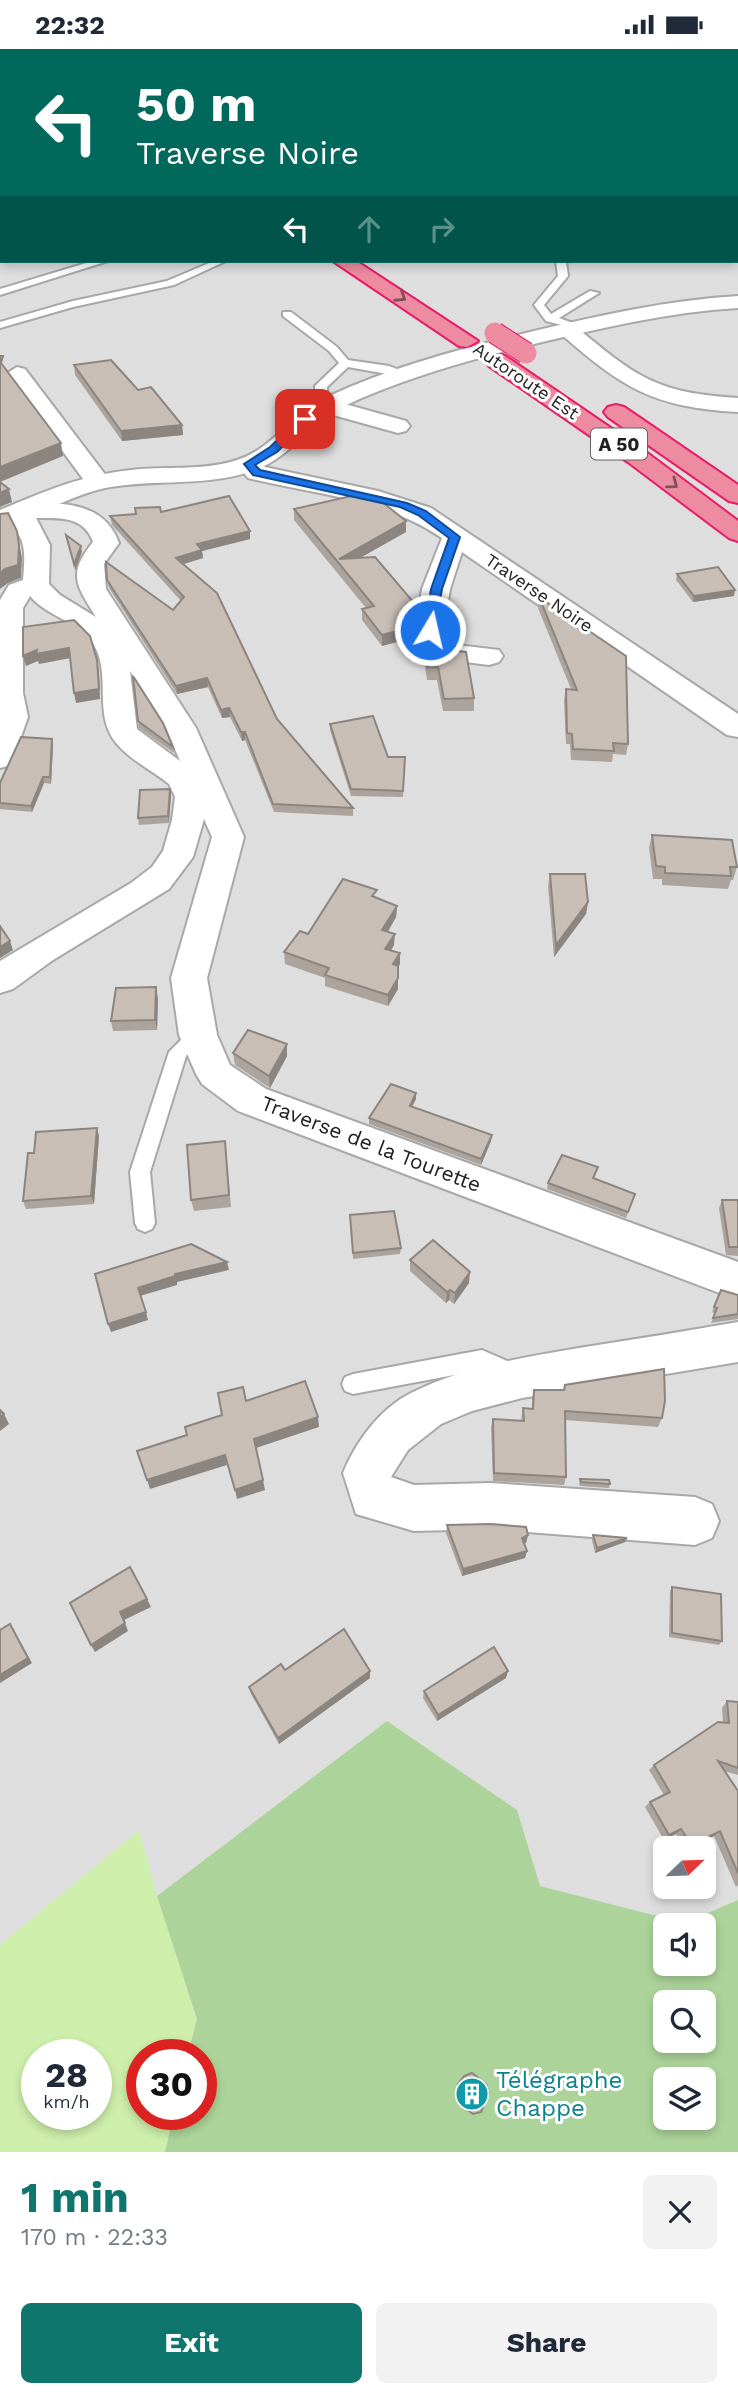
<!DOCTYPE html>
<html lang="en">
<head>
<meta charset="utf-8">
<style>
  :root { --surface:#fff; --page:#f2f2f3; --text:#1f2937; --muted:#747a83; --accent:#0f766e }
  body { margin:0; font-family:"Work Sans",sans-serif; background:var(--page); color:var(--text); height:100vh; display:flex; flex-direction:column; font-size:26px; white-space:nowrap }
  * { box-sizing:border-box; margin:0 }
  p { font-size:23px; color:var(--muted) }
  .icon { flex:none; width:38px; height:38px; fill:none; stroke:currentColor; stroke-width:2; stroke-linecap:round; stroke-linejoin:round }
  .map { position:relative; height:2103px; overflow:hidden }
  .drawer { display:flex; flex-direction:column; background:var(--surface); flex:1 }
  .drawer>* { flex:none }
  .banner { position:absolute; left:0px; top:0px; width:738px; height:214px; box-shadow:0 4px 10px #0003; background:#00695c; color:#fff; overflow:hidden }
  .needle { width:46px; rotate:67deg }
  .controls { position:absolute; left:653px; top:1787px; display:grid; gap:14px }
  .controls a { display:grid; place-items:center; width:63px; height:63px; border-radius:10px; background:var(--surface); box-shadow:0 4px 10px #0003; font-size:35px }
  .speed { position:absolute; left:21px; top:1990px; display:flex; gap:14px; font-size:35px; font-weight:700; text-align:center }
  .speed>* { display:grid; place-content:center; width:91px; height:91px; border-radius:50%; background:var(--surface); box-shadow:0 4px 10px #0003; line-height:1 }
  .speed small { font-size:18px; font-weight:400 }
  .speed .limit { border:10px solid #d22; background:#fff; color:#111 }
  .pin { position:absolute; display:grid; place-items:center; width:60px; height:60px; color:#fff; margin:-30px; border-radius:14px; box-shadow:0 4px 10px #0006 }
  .me { position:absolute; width:77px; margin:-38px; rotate:9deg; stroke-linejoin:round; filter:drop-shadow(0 0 5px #0008) }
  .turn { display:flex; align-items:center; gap:24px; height:147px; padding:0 21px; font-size:32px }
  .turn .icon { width:91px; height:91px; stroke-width:2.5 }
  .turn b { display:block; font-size:49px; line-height:60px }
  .lanes { display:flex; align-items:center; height:66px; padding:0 21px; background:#0003; justify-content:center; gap:35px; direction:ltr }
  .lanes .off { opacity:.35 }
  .round { display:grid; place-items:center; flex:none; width:74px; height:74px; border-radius:10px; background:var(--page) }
  .summary { display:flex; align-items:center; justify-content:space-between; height:119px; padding:0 21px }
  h1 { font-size:42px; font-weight:700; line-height:52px; color:var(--accent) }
  .cta { display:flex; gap:14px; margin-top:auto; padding:14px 21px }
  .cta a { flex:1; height:80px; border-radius:10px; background:var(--accent); color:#fff; font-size:28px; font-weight:700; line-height:80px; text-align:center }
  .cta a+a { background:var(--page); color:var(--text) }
  .status { display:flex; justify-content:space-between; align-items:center; height:49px; padding:0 35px; background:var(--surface); direction:ltr }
  .status svg { height:19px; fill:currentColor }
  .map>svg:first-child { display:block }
</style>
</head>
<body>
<div class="status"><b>22:32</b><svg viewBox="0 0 49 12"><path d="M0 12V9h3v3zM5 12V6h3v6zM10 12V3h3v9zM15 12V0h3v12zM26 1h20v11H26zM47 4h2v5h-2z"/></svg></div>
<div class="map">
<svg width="738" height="2103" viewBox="0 0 738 2103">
  <rect width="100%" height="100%" fill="#f2eee8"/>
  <path fill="#dfdede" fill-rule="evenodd" d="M0,0H738V2103H0ZM2,2H737V212H2ZM665,1799H704V1838H665ZM665,1876H704V1914H665ZM665,1953H704V1992H665ZM37,2006H96V2065H37ZM142,2006H201V2065H142ZM665,2030H704V2068H665Z"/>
  <path fill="#ceefab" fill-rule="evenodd" d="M139,1781L157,1847L197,1971L188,2005L142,2006V2065H174L165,2103H0V1896ZM37,2006H96V2065H37Z"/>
  <path fill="#acd49a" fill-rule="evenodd" d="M387,1672L517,1761L540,1837L684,1874L738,1851V2103H165L174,2065H201V2006L188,2005L197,1970L157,1847ZM665,1876H704V1914H665ZM665,1953H704V1992H665ZM665,2030H704V2068H665Z"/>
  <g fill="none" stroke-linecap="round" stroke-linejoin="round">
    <defs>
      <g id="service">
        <rect x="0" y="4" width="2" height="4"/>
        <rect x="737" y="49" width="1" height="4"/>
        <rect x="737" y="75" width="1" height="5"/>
        <path d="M738,92V98L737,99V93Z"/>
        <rect x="737" y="125" width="1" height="6"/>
        <path d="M2,157V164L0,165V158Z"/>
        <path d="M2,203V209L0,210V204Z"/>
        <path d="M93,212H108L0,246V240Z"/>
        <path d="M214,212H226L174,236L73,258L0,279V273L73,252L167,232Z"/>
        <path d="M556,212H566L568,227L544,256L551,265L590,242L599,244L559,269L581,277V281L546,272L534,256L558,227Z"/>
        <path d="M283,263H291L337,298L348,311L389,317L410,325L404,328L348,318L327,338V344L337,355L327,357L315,345V337L339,314L329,302L283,267Z"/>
        <path d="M198,979L207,986L186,1007L150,1123L155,1174L152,1180L145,1183L138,1180L135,1174L130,1123L169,1003L191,981Z"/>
        <path d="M482,1301L523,1319L526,1326L523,1333L515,1336L481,1321L353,1345L345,1342L342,1335L345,1328L353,1325Z"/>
      </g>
      <g id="minor">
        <path d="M0,18L2,19V29L0,28Z"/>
        <path d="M568,275L575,277C636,328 656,344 738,349V363C653,358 624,340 561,285L557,281L561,277Z"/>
        <path d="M17,318L25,320L107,428L110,433L107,438H89L6,325Z"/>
        <path d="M327,350L406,372L410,377L406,382L398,384L319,362L316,357Z"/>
        <path d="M249,408L258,410L265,418L378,442L431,459L738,665V688L727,686L462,503L450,540L441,594L499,601L503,607L499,613L489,616L416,607L412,601L422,540L442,489C381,448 317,446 248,429L237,415L240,410Z"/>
        <path d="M23,453C61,454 104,452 119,494L104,515L106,540L196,679L244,788L207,929L217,986L230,1016L266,1040L738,1213V1251L238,1062L202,1035L196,1025L179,986L171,929L212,788L204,770L193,808L169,840L53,911L13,940L0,944V912L131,834L152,818L163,802L172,771L175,748L169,735C152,721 130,711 117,695C92,666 112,627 94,596C81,573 47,568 30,547L23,559V644L28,668L11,716L0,719V551L9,536L23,531C26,494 25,493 4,463L8,458ZM36,469C60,469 84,467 93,493C67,525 76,536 96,568L60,546L49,535L50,496ZM130,622L166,679L180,712L137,680Z"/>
        <path d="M738,1273V1313L522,1349L472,1362L441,1375L408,1401L391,1428L414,1436L490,1434L695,1448L712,1455L719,1472L712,1489L695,1496L490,1480L414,1482L356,1465L343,1424C356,1393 379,1360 411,1344C465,1317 526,1308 585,1298C636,1290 687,1282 738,1273Z"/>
      </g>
      <path id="tertiary" d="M738,247V259C669,263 601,279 534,295C469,311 403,329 342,358C310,373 291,408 257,420C209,439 155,429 105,439C68,447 36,469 0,478V461C43,443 85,425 131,421C166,417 203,422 237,411C273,400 293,363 327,348C393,317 464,299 534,282C602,266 669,251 738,247Z"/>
      <g id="motorway">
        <rect x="0" y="48" width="2" height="10"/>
        <path d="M333,212H356L478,292L467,298L459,297Z"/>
        <path d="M497,305L505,307L646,403L738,472V492L729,489L628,413L489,317L486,312Z"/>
        <path d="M616,356L624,358L738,436V454L729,452L608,368L604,363L608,358Z"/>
      </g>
    </defs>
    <use href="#service" stroke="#a8a8a8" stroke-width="4"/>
    <use href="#minor" stroke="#a8a8a8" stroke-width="4"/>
    <use href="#tertiary" stroke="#a8a8a8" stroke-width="4"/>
    <use href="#motorway" stroke="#e81d68" stroke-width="4"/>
    <use href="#service" fill="#fff" fill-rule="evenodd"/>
    <use href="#minor" fill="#fff" fill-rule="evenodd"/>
    <use href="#tertiary" fill="#fff" fill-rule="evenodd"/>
    <use href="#motorway" fill="#ed8ba0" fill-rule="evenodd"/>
    <defs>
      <path id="motorway-bridge" d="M495,284L526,304"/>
    </defs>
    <use href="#motorway-bridge" stroke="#e81d68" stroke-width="23" stroke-linecap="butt"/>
    <use href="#motorway-bridge" stroke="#ed8ba0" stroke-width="21"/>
  </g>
  <g fill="#aca39d">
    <path d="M0,0H226L222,2H2V3H0Z"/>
    <path d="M359,0H711L714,2H362Z"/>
    <path d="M74,316L138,341L182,376L183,386L122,392L75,326Z"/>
    <path d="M294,460L406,472V483L360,509L415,566L411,589L382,597L362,571V560L366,559L294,471Z"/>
    <path d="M110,467L250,482V490L202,502L203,509L184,515L277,670L353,759V767L274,763L245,691L242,692L230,668L222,669L208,638L177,645L109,539L107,531L173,561L181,552L112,476Z"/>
    <path d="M677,525L734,547L693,553L676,531Z"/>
    <path d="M539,548L628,695L626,706L613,705L612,713L571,711L570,695H566L564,651L566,640H571L538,559Z"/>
    <path d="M425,598L474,649V662H443L437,631H427L424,611Z"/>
    <path d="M133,627L173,698L174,704L139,679Z"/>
    <path d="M330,675L388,708H405L403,748L351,747L330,681Z"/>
    <path d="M52,690L53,697L51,735L44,734L32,763L0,760V734Z"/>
    <path d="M170,740L171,746L169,774L139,776L138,769Z"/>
    <path d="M652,786L737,818L733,831H731L728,840L662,836V830H653L649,799Z"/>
    <path d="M550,825L588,853L586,865L554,908L548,837Z"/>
    <path d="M377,849L397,857L396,868L388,883L394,896L391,902L400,915L398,918V940L388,957L325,937V929L285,915L284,903L308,885Z"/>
    <path d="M158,949L157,981L113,982L111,972Z"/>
    <path d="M233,1004L287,1007L270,1039L235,1016Z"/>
    <path d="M416,1050L412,1058L491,1092L481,1116L369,1075V1069Z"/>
    <path d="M99,1087L94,1155L26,1160L23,1152L34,1104Z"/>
    <path d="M225,1092L231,1158L194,1162L191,1151Z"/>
    <path d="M596,1124L594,1130L635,1145L626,1169L547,1140L548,1134Z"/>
    <path d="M722,1151H738V1207L726,1206L719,1159Z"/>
    <path d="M350,1172L401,1199L400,1205L353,1210Z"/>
    <path d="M410,1211L469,1234L454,1255L449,1251L446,1254L410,1222Z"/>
    <path d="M721,1241L738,1246V1272V1270L711,1274L715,1265L712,1263Z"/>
    <path d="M565,1336L662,1369L658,1378L565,1371L566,1428L564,1436L493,1432L491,1378L493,1370L521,1372L523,1359L532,1360V1350L534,1341H563Z"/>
    <path d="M580,1430L610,1435L609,1439L580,1437L579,1435Z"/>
    <path d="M447,1476L528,1486L526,1494L524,1495L527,1502L525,1509L462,1527L446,1484Z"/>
    <path d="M593,1486L627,1489L625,1493L595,1504L592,1491Z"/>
    <path d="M672,1538L722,1592L719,1596L669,1588L670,1542Z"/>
    <path d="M285,1621L370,1629L279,1695L251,1645L249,1638Z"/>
    <path d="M506,1629L437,1672L423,1649L424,1642Z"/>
    <path d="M727,1652L738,1653V1726L724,1722L738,1742V1836L736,1838L714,1787L690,1799H686L676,1785L664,1791L645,1758L650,1753L664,1746L649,1721L654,1716L723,1674L722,1659Z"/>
  </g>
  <g fill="#8c857f">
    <path d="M0,0H22V2H2V3H0Z"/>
    <path d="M208,0H226L222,2H204Z"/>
    <path d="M182,376L183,386L122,392L121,382Z"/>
    <path d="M61,394L63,407L0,433V418Z"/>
    <path d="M9,440L12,453L0,458V444Z"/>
    <path d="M406,472V483L342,519L339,510Z"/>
    <path d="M17,482L22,509L21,529L8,534L0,540V524Z"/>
    <path d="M250,482V490L202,502L203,509L177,517L176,509L197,495Z"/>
    <path d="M81,497L82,503L75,522L74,515Z"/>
    <path d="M735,541L734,547L693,553L694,547Z"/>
    <path d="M415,555V566L411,589L382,597V586Z"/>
    <path d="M69,599L71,609L39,615L38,612L26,617L23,607L37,601Z"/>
    <path d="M97,611L99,621L100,650L76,654L74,644Z"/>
    <path d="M207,629L208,638L177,645L176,637Z"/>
    <path d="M229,659L230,668L222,669L221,661Z"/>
    <path d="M241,683H245V691L242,692Z"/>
    <path d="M52,690L53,697L51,735L50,728Z"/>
    <path d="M43,728L44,734L32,763L31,757Z"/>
    <path d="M170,740L171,746L169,774L168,767Z"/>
    <path d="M588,853L586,865L554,908L556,896Z"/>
    <path d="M397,857L396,868L382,892V881Z"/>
    <path d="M395,885L394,896L385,911V900Z"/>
    <path d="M10,892L13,901L0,909V898Z"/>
    <path d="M400,904V915L393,926V915Z"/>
    <path d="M398,929V940L388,957V946Z"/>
    <path d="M156,938L158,949L157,981L155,971Z"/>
    <path d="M287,995V1007L270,1039L269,1027Z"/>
    <path d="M416,1044V1050L409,1063L410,1057Z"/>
    <path d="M97,1079L99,1087L94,1155L91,1147Z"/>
    <path d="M492,1086L491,1092L481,1116V1110Z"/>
    <path d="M227,1213L229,1221L177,1233V1236L140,1247L138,1239L175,1225Z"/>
    <path d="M470,1223L469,1234L454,1255L455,1244Z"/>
    <path d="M450,1241L449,1251L446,1254L447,1243Z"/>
    <path d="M146,1263L148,1271L111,1283L108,1275Z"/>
    <path d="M4,1365L9,1375L0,1382V1368Z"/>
    <path d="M318,1368L319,1378L256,1399L254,1390Z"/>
    <path d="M225,1406L227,1416L150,1440L147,1431Z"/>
    <path d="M263,1431L265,1441L237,1450L235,1441Z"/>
    <path d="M528,1486L526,1494L520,1496L522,1489Z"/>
    <path d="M627,1489L625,1493L595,1504L597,1499Z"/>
    <path d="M527,1502L525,1509L462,1527L463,1520Z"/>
    <path d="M147,1550L151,1558L124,1571L128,1582L95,1603L91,1596L120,1563Z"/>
    <path d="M10,1575L32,1614L0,1634V1626Z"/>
    <path d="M370,1622V1629L279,1695L278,1689Z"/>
    <path d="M508,1622L506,1629L437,1672L438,1666Z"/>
    <path d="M681,1780L676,1785L664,1791L669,1786Z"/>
    <path d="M720,1782L714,1787L688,1799L692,1796Z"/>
  </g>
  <g fill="#c8beb6" stroke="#8c857f" stroke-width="2">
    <path d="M45,0H208L204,2H52Z"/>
    <path d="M372,0H711L714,2H375Z"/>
    <rect x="737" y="13" width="1" height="16"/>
    <path d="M0,307H3L1,314L61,394L0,418Z"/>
    <path d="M111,311L138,341L151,338L182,376L121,382L74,316Z"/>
    <path d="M0,433L9,440L0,444Z"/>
    <path d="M360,445L381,452L406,472L339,510L375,508L415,555L412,578L382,586L362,560L374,557L294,460Z"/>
    <path d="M229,447L250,482L197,495L202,501L176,509L217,544L277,670L353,759L273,755L245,683H241L229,659L221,661L207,629L176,637L107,531L106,513L173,561L184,548L110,467L136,465L135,459L160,458L161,463Z"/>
    <path d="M8,464L17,482L19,496L18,516L5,520L0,524V465Z"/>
    <path d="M66,486L81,497L74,515Z"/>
    <path d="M718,518L735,541L694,547L677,525Z"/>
    <path d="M539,548L626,607L628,695L613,694L614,702L573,700L572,685L567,684L566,640L577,641Z"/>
    <path d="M74,571L90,587L97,611L99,640L74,644L69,599L36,605L37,601L23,607V578Z"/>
    <path d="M425,598L466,603L474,649L444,650L438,618H428Z"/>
    <path d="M133,627L163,674L173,698L138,672Z"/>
    <path d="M373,667L388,708H405L403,742L351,740L330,675Z"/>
    <path d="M21,688L52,690L50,728H43L31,757L0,754V734Z"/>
    <path d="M170,740L168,767L138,769L140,741Z"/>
    <path d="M652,786L732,791L737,818H730L731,827L665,824V818L656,817Z"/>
    <path d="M550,825H585L588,853L556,896Z"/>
    <path d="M343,830L377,841L372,847L397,857L382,881L395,885L385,900L400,904L393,915L398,917V929L388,946L325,926L329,919L284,903L300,882L308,885Z"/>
    <path d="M0,877L10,892L0,898Z"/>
    <path d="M156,938L155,971L111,972L116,939Z"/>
    <path d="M248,981L287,995L269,1027L233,1004Z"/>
    <path d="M391,1035L416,1044L410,1057L492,1086L481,1110L369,1069Z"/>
    <path d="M97,1079L91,1147L23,1152L28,1104H34L36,1083Z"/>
    <path d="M225,1092L229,1146L191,1151L187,1096Z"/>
    <path d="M562,1106L598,1118L593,1129L635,1145L628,1163L548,1134Z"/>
    <path d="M722,1151H738V1198H729Z"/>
    <path d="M394,1162L401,1199L353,1204L350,1166Z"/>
    <path d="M433,1191L470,1223L455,1244L450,1241L447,1243L410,1211Z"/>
    <path d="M191,1195L227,1213L175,1225V1227L138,1239L146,1263L108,1275L95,1225Z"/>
    <path d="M721,1241L738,1246V1265L713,1269L717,1259L714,1258Z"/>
    <path d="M664,1320L665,1352L662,1369L565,1362L566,1428L494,1424L493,1370L524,1372L523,1359L533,1360L534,1341H564L565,1336Z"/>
    <path d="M305,1332L318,1368L254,1390L263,1431L235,1441L225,1406L147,1431L137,1402L187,1386L185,1378L222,1366L218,1344L243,1338L246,1352Z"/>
    <path d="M0,1361L4,1365L0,1368Z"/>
    <path d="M580,1430L609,1431L610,1435L581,1433Z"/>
    <path d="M491,1475L526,1478L528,1486L522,1489L527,1502L463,1520L447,1476Z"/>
    <path d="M593,1486L627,1489L597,1499Z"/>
    <path d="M130,1518L147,1550L120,1563L125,1574L91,1596L70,1554Z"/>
    <path d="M672,1538L721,1545L722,1592L672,1584Z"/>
    <path d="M10,1575L28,1609L0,1626V1581Z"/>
    <path d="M344,1580L370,1622L278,1689L249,1638L281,1615L285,1621Z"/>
    <path d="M494,1598L508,1622L438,1666L424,1642Z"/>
    <path d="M727,1652L738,1653V1719L718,1712L738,1742V1824L720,1782L692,1796L681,1780L669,1786L650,1753L670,1743L654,1716L718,1673L729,1674Z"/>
    <path d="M472,2024L486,2035L489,2044L481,2063L473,2065L459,2055L458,2035L464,2027Z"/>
  </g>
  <defs><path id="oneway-chevron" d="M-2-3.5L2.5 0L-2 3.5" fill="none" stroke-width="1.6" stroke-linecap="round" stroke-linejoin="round" transform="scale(1.75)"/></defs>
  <g stroke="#7d515a">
    <use href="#oneway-chevron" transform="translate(401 248) rotate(33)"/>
    <use href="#oneway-chevron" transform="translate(673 435) rotate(37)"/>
  </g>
  <path fill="#1a73e8" stroke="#114b97" stroke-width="2" d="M302,368L310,370L277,403L255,416L260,421L407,454L426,462L460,488L442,540L434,583L424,581L431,540L449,489L418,466L400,458L253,426L244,415L270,398Z"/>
  <defs>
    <symbol id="building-disc" viewBox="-11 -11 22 22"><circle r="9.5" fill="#0f9aa8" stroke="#fff"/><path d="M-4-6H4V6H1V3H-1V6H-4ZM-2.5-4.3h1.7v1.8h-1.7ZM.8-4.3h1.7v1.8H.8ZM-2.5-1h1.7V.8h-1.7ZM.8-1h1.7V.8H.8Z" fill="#fff"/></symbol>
  </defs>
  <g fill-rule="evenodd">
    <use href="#building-disc" x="453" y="2026" width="38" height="38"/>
  </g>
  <g text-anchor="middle" stroke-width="6" stroke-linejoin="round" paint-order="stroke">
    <g font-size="18" fill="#212121" stroke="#fff">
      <text transform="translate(526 332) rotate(34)" y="6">Autoroute Est</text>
      <text transform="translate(539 544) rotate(34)" y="6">Traverse Noire</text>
    </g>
    <rect fill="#fff" stroke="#646464" stroke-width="2" x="591" y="379.5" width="56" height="31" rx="5"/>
    <g font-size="19" font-weight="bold" fill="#212121">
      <text x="619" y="402">A 50</text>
    </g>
    <g font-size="21" fill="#212121" stroke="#fff">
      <text transform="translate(371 1095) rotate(21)" y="7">Traverse de la Tourette</text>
    </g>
    <g font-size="24" fill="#0d838f" stroke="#fff" text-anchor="start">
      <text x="496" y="2039">Télégraphe<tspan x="496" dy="28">Chappe</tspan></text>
    </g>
  </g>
</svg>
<div class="controls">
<a><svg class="needle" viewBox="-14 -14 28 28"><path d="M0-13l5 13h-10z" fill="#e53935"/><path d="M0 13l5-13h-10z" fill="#747a83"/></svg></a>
<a><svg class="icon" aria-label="sound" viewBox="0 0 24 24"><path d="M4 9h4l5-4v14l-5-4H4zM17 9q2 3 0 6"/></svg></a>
<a><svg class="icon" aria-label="search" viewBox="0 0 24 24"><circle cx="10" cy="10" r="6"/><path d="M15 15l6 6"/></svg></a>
<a><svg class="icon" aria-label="layers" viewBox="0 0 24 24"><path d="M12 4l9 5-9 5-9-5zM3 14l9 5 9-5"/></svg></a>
</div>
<div class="speed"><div>28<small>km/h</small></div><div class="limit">30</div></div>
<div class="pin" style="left:305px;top:370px;background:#d93025"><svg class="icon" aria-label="arrive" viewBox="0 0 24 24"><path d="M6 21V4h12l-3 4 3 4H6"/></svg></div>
<svg class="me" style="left:430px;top:581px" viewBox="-20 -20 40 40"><circle r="17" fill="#1a73e8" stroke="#fff" stroke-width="3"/><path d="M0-11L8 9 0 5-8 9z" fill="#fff"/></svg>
<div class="banner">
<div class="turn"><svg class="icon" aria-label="left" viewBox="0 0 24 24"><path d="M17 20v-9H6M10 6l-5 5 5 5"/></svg><div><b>50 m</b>Traverse Noire</div></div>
<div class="lanes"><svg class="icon" aria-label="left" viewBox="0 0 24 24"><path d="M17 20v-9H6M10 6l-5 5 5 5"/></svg><svg class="icon off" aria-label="ahead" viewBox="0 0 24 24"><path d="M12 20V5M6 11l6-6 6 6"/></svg><svg class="icon off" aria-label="right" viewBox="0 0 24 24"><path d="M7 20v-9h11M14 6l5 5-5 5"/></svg></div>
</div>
</div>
<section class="drawer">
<div class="summary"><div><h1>1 min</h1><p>170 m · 22:33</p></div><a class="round"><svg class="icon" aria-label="close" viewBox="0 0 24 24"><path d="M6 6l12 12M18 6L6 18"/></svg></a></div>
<div class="cta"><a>Exit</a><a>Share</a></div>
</section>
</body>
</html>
